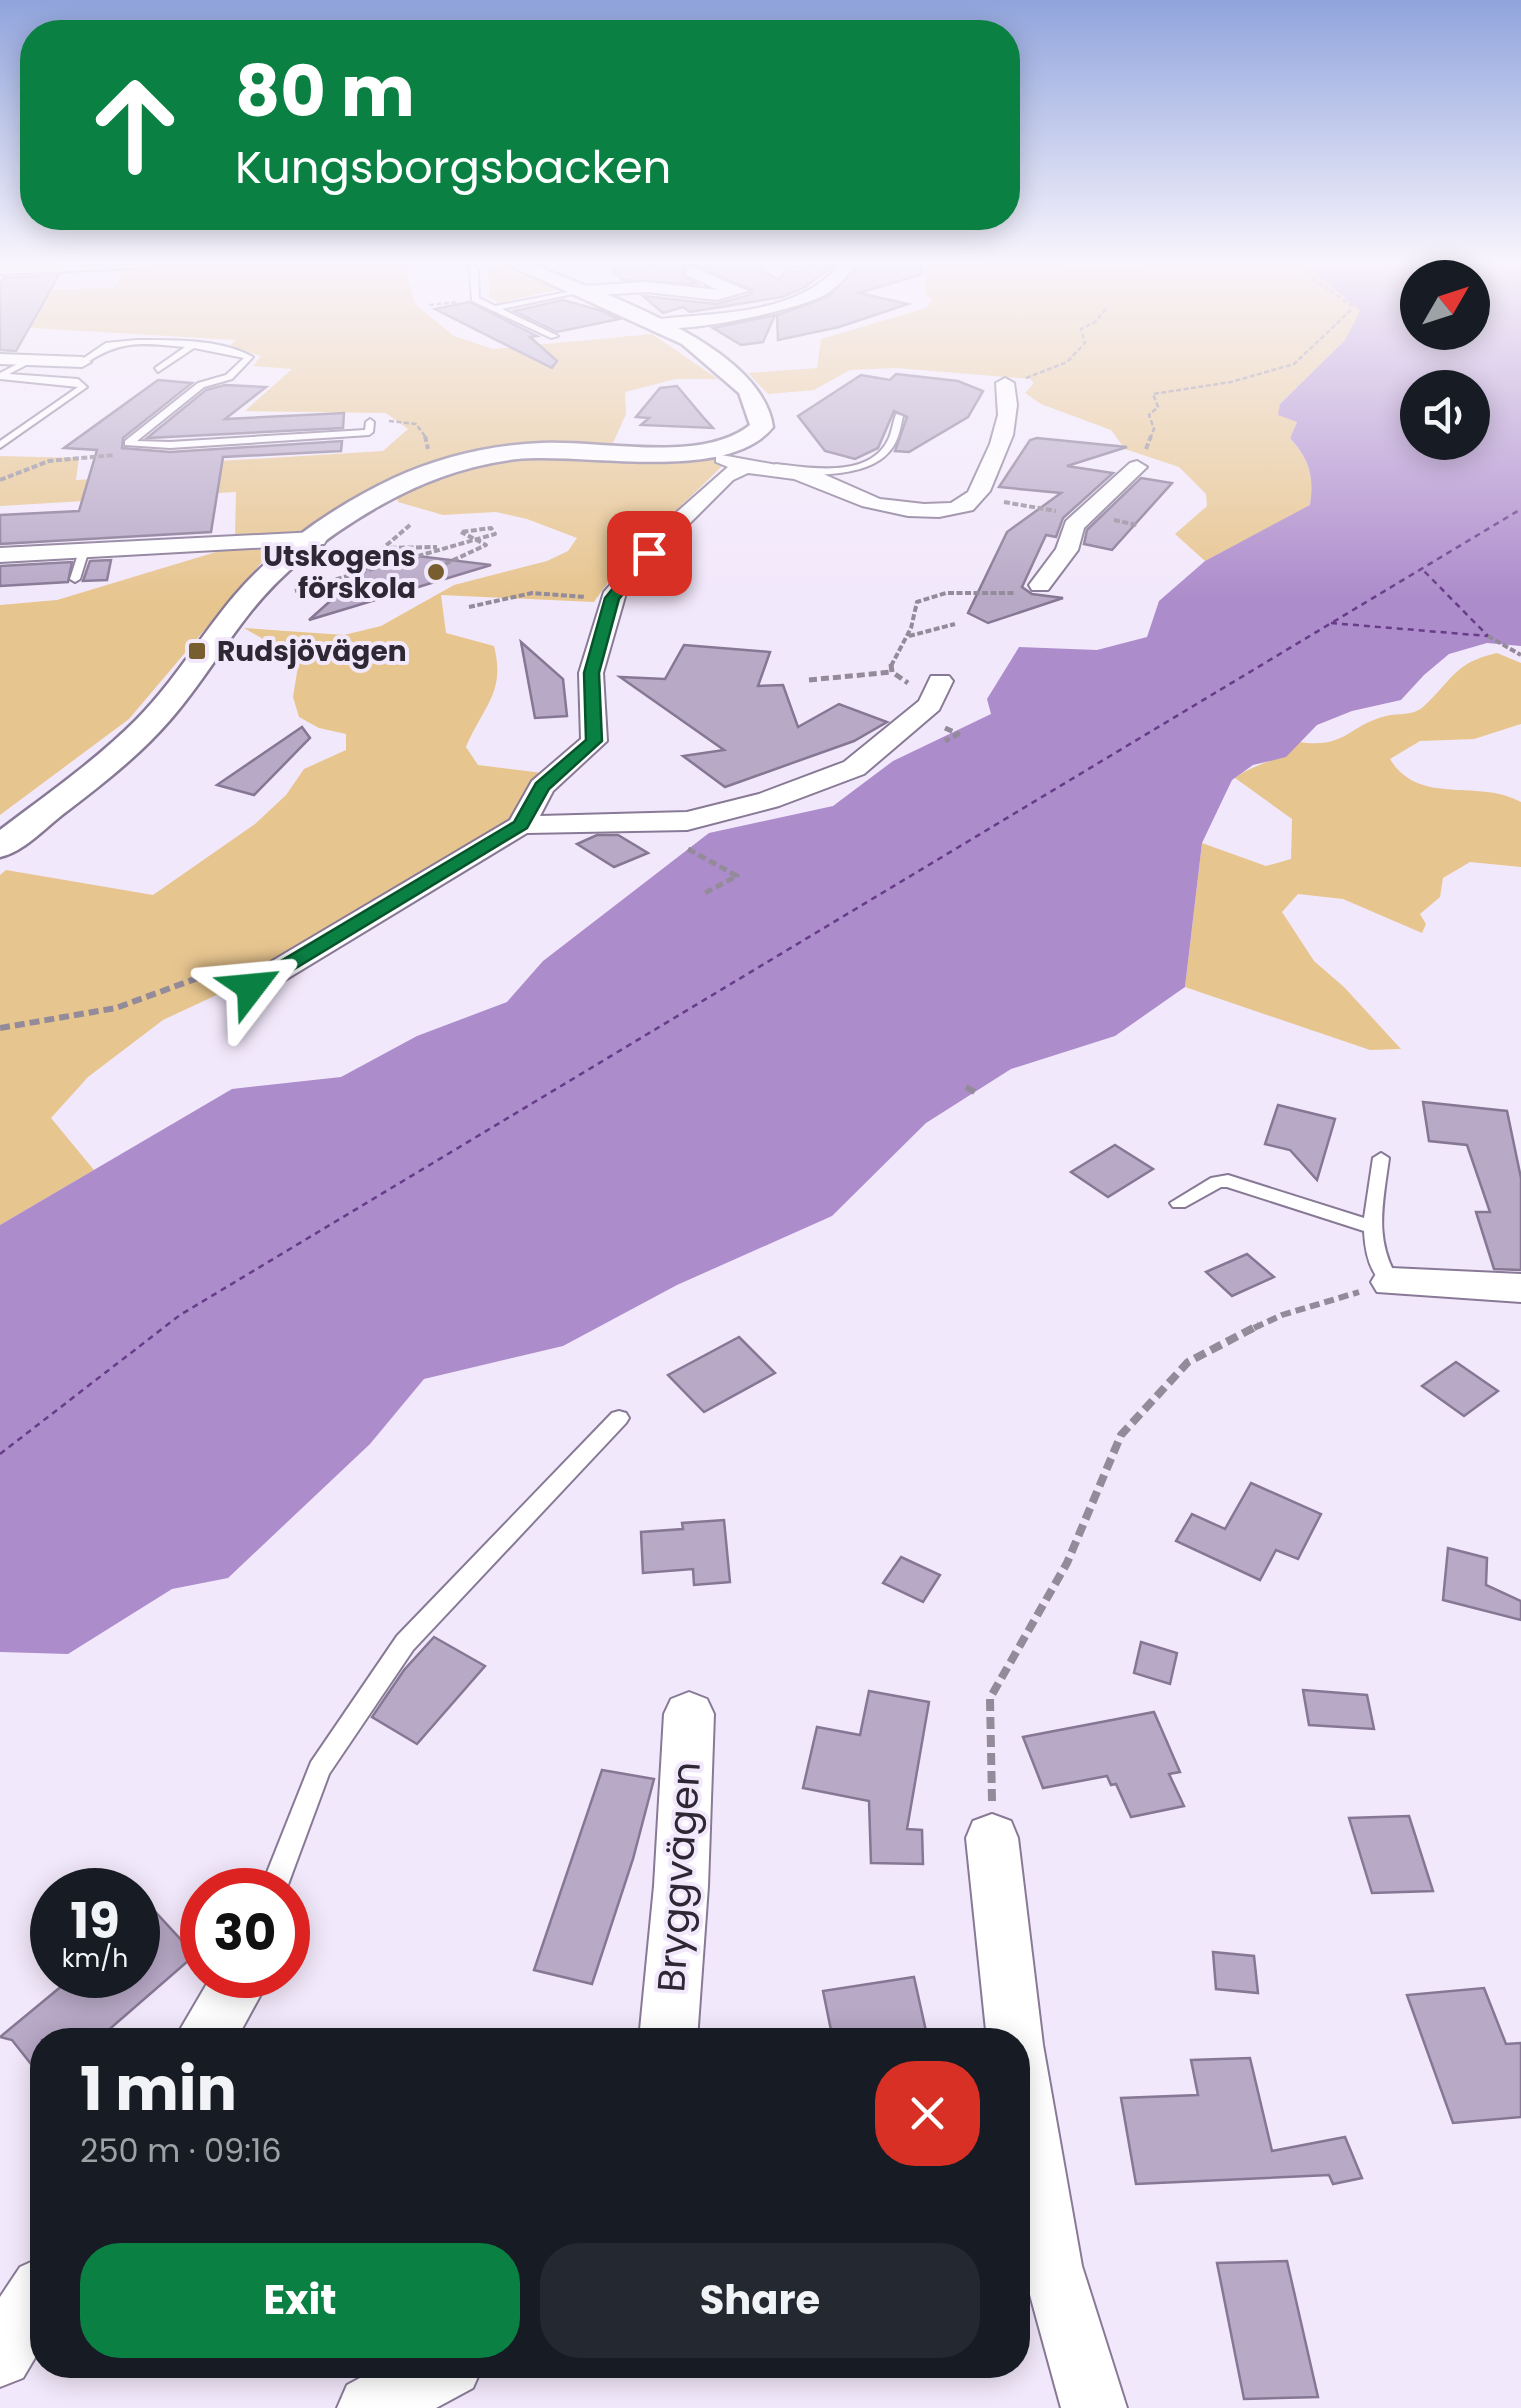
<!DOCTYPE html>
<html lang="en">
<head>
<meta charset="utf-8">
<style>
  :root { --surface:#171b24; --page:#242831; --text:#f1f3f6; --muted:#9ea1a6; --accent:#0b8043 }
  body { margin:0; font-family:Poppins,sans-serif; background:var(--page); color:var(--text); height:100vh; display:flex; flex-direction:column; font-size:38px; white-space:nowrap }
  * { box-sizing:border-box; margin:0 }
  p { font-size:32px; color:var(--muted) }
  .icon { flex:none; width:55px; height:55px; fill:none; stroke:currentColor; stroke-width:2; stroke-linecap:round; stroke-linejoin:round }
  .map { position:relative; flex:1; overflow:hidden }
  .details { position:absolute; left:30px; top:2028px; width:1000px; height:350px; display:flex; flex-direction:column; background:var(--surface); border-radius:40px; box-shadow:0 5px 25px #0003 }
  .details>* { flex:none }
  .guide { position:absolute; left:20px; top:20px; width:1000px; height:210px; border-radius:40px; box-shadow:0 5px 25px #0003; background:#0b8043; color:#fff; overflow:hidden }
  .needle { width:65px; rotate:51deg }
  .fabs { position:absolute; left:1400px; top:260px; display:grid; gap:20px }
  .fabs a { display:grid; place-items:center; width:90px; height:90px; border-radius:50%; background:var(--surface); box-shadow:0 5px 25px #0003; font-size:50px }
  .speed { position:absolute; left:30px; top:1868px; display:flex; gap:20px; font-size:50px; font-weight:700; text-align:center }
  .speed>* { display:grid; place-content:center; width:130px; height:130px; border-radius:50%; background:var(--surface); box-shadow:0 5px 25px #0003; line-height:1 }
  .speed small { font-size:25px; font-weight:400 }
  .speed .limit { border:15px solid #d22; background:#fff; color:#111 }
  .pin { position:absolute; display:grid; place-items:center; width:85px; height:85px; color:#fff; margin:-42px; border-radius:20px; box-shadow:0 5px 15px #0006 }
  .me { position:absolute; width:110px; margin:-55px; rotate:61deg; stroke-linejoin:round; filter:drop-shadow(0 0 8px #0008) }
  .turn { display:flex; align-items:center; gap:35px; height:210px; padding:0 50px; font-size:45px }
  .turn .icon { width:130px; height:130px; stroke-width:2.5 }
  .turn b { display:block; font-size:70px; line-height:85px }
  .round { display:grid; place-items:center; flex:none; width:105px; height:105px; border-radius:40px; background:var(--page) }
  .overview { display:flex; align-items:center; justify-content:space-between; height:170px; padding:0 50px }
  h1 { font-size:60px; font-weight:700; line-height:75px }
  .button { display:flex; gap:20px; margin-top:auto; padding:20px 50px }
  .button a { flex:1; height:115px; border-radius:40px; background:var(--accent); color:#fff; font-size:40px; font-weight:700; line-height:115px; text-align:center }
  .button a+a { background:var(--page); color:var(--text) }
  .map>svg:first-child { display:block }
</style>
</head>
<body>
<div class="map">
<svg width="1521" height="2408" viewBox="0 0 1521 2408">
  <rect width="100%" height="100%" fill="#f2e8fb"/>
  <g fill="#e7c58f">
    <path d="M157,260H339L340,264L404,261L415,304L454,336L493,349L652,334L718,379H676L625,392L626,414L613,443L558,442L463,455L419,468L364,493L303,531L235,536L236,492L0,506V456L79,458L76,480L198,472L220,461L383,451L408,429L386,413L245,411L292,369L253,366L261,356L230,346L235,340L0,326V291L114,288L126,269L159,263Z"/>
    <path d="M929,260H1036L1101,269L1189,260H1281L1306,265L1361,310L1345,340L1280,404L1297,422L1290,438C1310,460 1314,476 1310,506L1205,561L1175,534L1207,506L1206,494L1179,467L1125,449L1111,430L1041,404L1025,393L1034,383L1030,379L896,368L850,370L814,390L768,394L748,373L817,368L821,339L926,308L932,300L924,293Z"/>
    <path d="M489,269H510L559,289L499,303L489,297Z"/>
    <path d="M539,455H706L723,465C679,510 629,549 594,602L441,595L446,633L494,646C506,693 483,706 466,747L478,765L543,773L529,788L510,822L238,985L163,1020L88,1077L51,1118L94,1170L0,1225V875L6,870L153,895L255,824L286,795L304,769L346,750V734L319,728L299,717L293,697L299,660L244,628L344,635L381,626L454,585L547,561L568,551L577,538L527,519L496,512L443,515L398,502L397,495L467,465Z"/>
    <path d="M226,549L272,550L129,719L0,815V605L57,600Z"/>
    <path d="M1497,653L1521,663V724L1474,739L1420,741L1390,759C1419,807 1478,778 1521,802V867L1470,862L1443,878L1440,897L1420,914L1426,924L1422,933L1343,899L1298,894L1282,912L1314,961L1344,987L1401,1049L1370,1050L1185,987L1202,843L1266,866L1291,859L1292,819L1235,778C1256,762 1281,762 1299,742C1346,749 1349,725 1386,716C1399,713 1413,716 1423,707C1453,680 1453,663 1497,653Z"/>
  </g>
  <path fill="#ad8ccb" fill-rule="evenodd" d="M1281,260H1521V646L1487,643L1449,654L1424,675L1401,700L1352,711L1317,725L1286,757L1253,765L1232,780L1202,843L1185,987L1115,1036L1011,1069L926,1123L832,1216L677,1285L563,1346L424,1379L370,1444L228,1578L172,1589L68,1654L0,1652V1225L232,1089L341,1077L417,1036L507,1002L543,961L709,833L833,806L893,761L991,714L987,699L1019,647L1097,650L1147,637L1159,601L1205,561L1310,505C1314,476 1310,460 1290,438L1297,422L1278,415L1280,404L1345,340L1360,311L1306,265ZM1418,278H1472V332H1418ZM1418,388H1472V442H1418Z"/>
  <g fill="none" stroke-linecap="round" stroke-linejoin="round">
    <g stroke="#673c89" stroke-width="2.5" stroke-dasharray="6 5" stroke-linecap="butt">
      <path d="M1331,623L1488,636L1422,569"/>
      <path d="M0,1454L180,1315L1521,509"/>
    </g>
  </g>
  <g fill="#b8a9c7" stroke="#867794" stroke-width="2.5">
    <path d="M711,260L727,266L750,263L779,280L786,267L834,265L804,288L782,297L690,312L683,307L663,313L643,296L717,304L749,295L752,290L693,264L684,267L683,275L697,284L623,280L612,270Z"/>
    <path d="M920,260L922,274L859,293L908,304L839,327L778,340L777,315L828,297L861,263Z"/>
    <path d="M59,275L16,351L0,350V284L4,278Z"/>
    <path d="M563,300L602,311L619,319L557,332L514,311Z"/>
    <path d="M469,302L537,336L530,337L557,361L552,368L435,309Z"/>
    <path d="M775,315L763,342L741,345L713,328Z"/>
    <path d="M896,374L958,381L983,391L968,417L909,452L895,451L907,417L894,411L878,448L855,459L825,451L798,416L861,375L890,380Z"/>
    <path d="M158,380L192,383L123,438L122,448L170,452L342,441L341,451L223,457L211,532L0,544V515L79,511L97,450L64,448Z"/>
    <path d="M225,385L266,387L225,419L344,413L343,428L147,438L206,390Z"/>
    <path d="M677,386L703,417L713,428L641,425L649,418L636,417L660,388Z"/>
    <path d="M1037,438L1127,447L1067,466L1113,473L1063,518L1056,537L1046,535L1022,587L1032,594L1063,598L988,623L968,613L1007,532L1061,493L999,487L1030,440Z"/>
    <path d="M1141,478L1172,483L1112,550L1084,544L1087,530Z"/>
    <path d="M385,552L491,565L309,620Z"/>
    <path d="M111,560L107,580L83,581L90,561Z"/>
    <path d="M72,562L68,582L0,586V566Z"/>
    <path d="M521,642L563,679L567,716L535,718Z"/>
    <path d="M684,645L770,652L758,686L783,685L798,727L839,704L887,722L854,741L725,787L683,756L724,750L620,677L665,679Z"/>
    <path d="M302,727L310,738L254,795L217,785Z"/>
    <path d="M597,835H618L648,853L614,867L577,844Z"/>
    <path d="M1423,1102L1507,1111L1521,1178V1270L1494,1269L1476,1212H1490L1467,1145L1429,1141Z"/>
    <path d="M1278,1105L1335,1119L1317,1180L1290,1150L1265,1144Z"/>
    <path d="M1115,1145L1153,1169L1108,1197L1071,1172Z"/>
    <path d="M1247,1254L1274,1277L1232,1296L1206,1272Z"/>
    <path d="M739,1337L775,1373L704,1412L668,1375Z"/>
    <path d="M1456,1362L1498,1391L1464,1416L1422,1386Z"/>
    <path d="M1251,1483L1321,1514L1298,1559L1276,1550L1260,1580L1176,1541L1192,1514L1225,1529Z"/>
    <path d="M724,1520L730,1582L694,1585L693,1569L643,1573L641,1532L683,1529L682,1523Z"/>
    <path d="M1448,1548L1487,1558L1486,1585L1521,1601V1620L1443,1600Z"/>
    <path d="M901,1557L940,1575L923,1602L883,1583Z"/>
    <path d="M434,1637L485,1666L417,1744L372,1717L404,1670Z"/>
    <path d="M1141,1642L1177,1653L1170,1684L1134,1673Z"/>
    <path d="M1303,1690L1367,1695L1374,1729L1309,1725Z"/>
    <path d="M869,1691L929,1702L907,1829L922,1830L923,1864L871,1863L869,1801L803,1788L817,1727L860,1735Z"/>
    <path d="M1154,1712L1180,1772L1169,1774L1184,1806L1131,1817L1116,1784L1111,1785L1107,1776L1043,1788L1023,1737Z"/>
    <path d="M602,1770L654,1779L633,1859L592,1984L534,1970Z"/>
    <path d="M1409,1816L1433,1891L1372,1893L1349,1818Z"/>
    <path d="M138,1893L195,1955L97,2040H42V2078L12,2040L0,2037L75,1975H138Z"/>
    <path d="M1213,1952L1254,1956L1258,1993L1216,1989Z"/>
    <path d="M914,1977L928,2040H833L823,1991Z"/>
    <path d="M1484,1988L1506,2044L1521,2043V2117L1453,2123L1407,1995Z"/>
    <path d="M1250,2058L1272,2151L1345,2137L1362,2178L1333,2184L1329,2175L1136,2184L1121,2098L1198,2095L1191,2060Z"/>
    <path d="M1287,2261L1318,2397L1244,2399L1217,2263Z"/>
  </g>
  <g fill="none" stroke-linecap="round" stroke-linejoin="round">
    <defs>
      <g id="service">
        <path d="M464,260H471L478,270L479,298L495,306L583,289L587,291L502,309L558,336L551,338L472,301L470,270Z"/>
        <path d="M137,340C174,340 221,339 253,357L232,379L204,387L137,441L170,442L365,430L366,422L370,419L374,422L373,432L369,435L170,448L125,445V441L198,383L226,375L244,358L194,348L158,372L155,368L185,347C143,343 121,339 85,364L78,362L106,343Z"/>
        <path d="M27,359L30,363L9,374L78,379L87,387L0,448V441L78,387L0,379V373Z"/>
        <path d="M896,414L903,416C900,430 898,443 888,453C866,478 799,479 771,467L776,464C811,468 871,479 889,438C892,431 893,422 896,414Z"/>
        <path d="M80,548L89,550L80,579L75,582L70,579Z"/>
        <path d="M1381,1153L1389,1158C1383,1204 1373,1241 1400,1282L1391,1288C1370,1279 1365,1252 1364,1231L1227,1187H1221L1185,1207H1173L1170,1203L1211,1178L1228,1175L1364,1218L1373,1158Z"/>
        <path d="M619,1411L626,1413L629,1418L626,1423L413,1650L329,1774L286,1890H260L311,1762L397,1636L612,1413Z"/>
      </g>
      <g id="minor">
        <path d="M144,260L143,266L138,268L0,274V264Z"/>
        <path d="M843,260H859C849,274 840,285 826,294C802,309 671,339 651,324L659,319C721,312 803,315 843,260Z"/>
        <path d="M692,267L748,291L717,300L646,292L583,296L575,291L583,286L646,282L718,290L687,275V269Z"/>
        <path d="M0,354L82,357L91,362L82,367L0,364Z"/>
        <path d="M1005,378L1014,383L1017,405L1013,435L990,491L973,510L939,517L908,516L862,506L794,479L748,473L733,480L676,537L626,593L603,673L607,741L553,791L540,816L687,812L759,794L844,762L919,701L931,676H949L953,681L939,710L864,774L779,806L687,830L527,833L262,994H240L235,987L240,980L510,820L532,781L581,739L579,673L604,592L660,527L728,467L716,462V454L821,473L880,499L924,504L951,503L968,492L990,444L998,415L996,383Z"/>
        <path d="M1137,461L1147,467L1084,528L1078,550L1048,590H1032L1029,585L1056,549L1066,521L1130,463Z"/>
        <path d="M316,532L324,534L327,539L324,544L0,562V548Z"/>
        <path d="M1391,1268L1521,1274V1302L1377,1292L1371,1282L1377,1272Z"/>
        <path d="M689,1692L707,1699L714,1714L708,1886L697,2040H639L654,1886L664,1714L671,1699Z"/>
        <path d="M992,1814L1011,1821L1018,1838L1043,2045L1082,2266L1127,2408H1061L1018,2251V2040H987L966,1838L973,1821Z"/>
        <path d="M212,1975H262L266,1985L236,2040H174Z"/>
        <path d="M42,2257V2346L23,2378L0,2387V2297L20,2267Z"/>
        <path d="M384,2365H483L473,2388L436,2408H337L347,2385Z"/>
      </g>
      <path id="tertiary" d="M498,260H522C593,291 761,342 773,427C728,484 584,452 517,459C466,465 418,483 374,509C329,535 285,569 252,610C223,646 200,686 170,720C139,756 100,786 62,815C43,830 23,852 0,857V830C46,795 95,761 136,720C174,682 201,635 235,595C278,545 335,506 394,478C440,457 492,445 542,443C602,440 701,464 750,425L739,393L682,344Z"/>
    </defs>
    <use href="#service" stroke="#887a96" stroke-width="4"/>
    <use href="#minor" stroke="#887a96" stroke-width="4"/>
    <use href="#tertiary" stroke="#887a96" stroke-width="5"/>
    <g stroke="#938b9a" stroke-width="2.5" stroke-dasharray="5 2.5" stroke-linecap="butt">
      <path d="M1074,260L1084,263"/>
      <path d="M429,305L458,302"/>
      <path d="M1026,378L1067,362L1085,343L1081,329L1095,322L1107,308"/>
      <path d="M389,421L416,424L427,439"/>
      <path d="M1150,439L1154,429L1149,415L1158,407L1153,394L1231,382L1294,364L1350,311L1352,306L1315,280L1309,270L1269,260"/>
    </g>
    <g stroke="#938b9a" stroke-width="4" stroke-dasharray="6 2.5" stroke-linecap="butt">
      <path d="M425,436L428,449"/>
      <path d="M1146,449L1151,436"/>
      <path d="M0,480L49,461L114,455"/>
      <path d="M1004,502L1056,511"/>
      <path d="M1114,520L1137,525"/>
      <path d="M382,548L437,547"/>
      <path d="M374,555L400,558"/>
      <path d="M354,573L410,525"/>
      <path d="M295,591L495,534L491,528L461,532"/>
      <path d="M469,607L532,593L586,597"/>
      <path d="M909,636L955,624"/>
      <path d="M1488,636L1521,655"/>
      <path d="M891,666L911,628L917,602L946,593H1015"/>
    </g>
    <g stroke="#938b9a" stroke-width="5" stroke-dasharray="8 4" stroke-linecap="butt">
      <path d="M891,664L892,672L908,683"/>
      <path d="M809,680L892,672"/>
      <path d="M945,728L958,734L945,741"/>
      <path d="M688,849L737,876L705,893"/>
    </g>
    <g stroke="#938b9a" stroke-width="6" stroke-dasharray="10 5" stroke-linecap="butt">
      <path d="M0,1028L116,1008L225,968"/>
      <path d="M966,1087L975,1092"/>
      <path d="M1254,1328L1282,1315L1359,1292"/>
    </g>
    <path stroke="#938b9a" stroke-width="8" stroke-dasharray="12 6" stroke-linecap="butt" d="M992,1801L990,1698L1067,1563L1121,1435L1188,1362L1259,1325"/>
    <use href="#service" fill="#fff" fill-rule="evenodd"/>
    <use href="#minor" fill="#fff" fill-rule="evenodd"/>
    <use href="#tertiary" fill="#fff" fill-rule="evenodd"/>
    <path stroke="#938b9a" stroke-width="4" stroke-dasharray="6 2.5" stroke-linecap="butt" d="M445,564L486,545L461,532"/>
  </g>
  <linearGradient id="sky" x2="0" y2="1"><stop stop-color="#90a4dc"/><stop offset="0.44" stop-color="#f9f5fd"/><stop offset="1" stop-color="#f9f5fd" stop-opacity="0"/></linearGradient>
  <rect width="1521" height="597" fill="url(#sky)"/>
  <path fill="#0b8043" stroke="#07532c" stroke-width="2.5" d="M644,550L656,553L619,599L599,673L602,741L549,789L527,828L258,991H244V983L514,822L536,783L586,740L584,673L605,598Z"/>
  <g fill="#785d2f" stroke="#f2e8fb" stroke-width="4">
    <circle cx="436" cy="572" r="10"/>
    <rect x="187" y="641" width="20" height="20" rx="5"/>
  </g>
  <g text-anchor="middle" stroke-width="8" stroke-linejoin="round" paint-order="stroke">
    <g font-size="28" font-weight="bold" fill="#2e2834" stroke="#f2e8fb" text-anchor="end">
      <text x="416" y="566">Utskogens<tspan x="416" dy="32">förskola</tspan></text>
      <text x="217" y="661" text-anchor="start">Rudsjövägen</text>
    </g>
    <g font-size="38" fill="#2e2834" stroke="#f2e8fb">
      <text transform="translate(679 1877) rotate(-86)" y="13">Bryggvägen</text>
    </g>
  </g>
</svg>
<div class="fabs">
<a><svg class="needle" viewBox="-14 -14 28 28"><path d="M0-13l5 13h-10z" fill="#e53935"/><path d="M0 13l5-13h-10z" fill="#9ea1a6"/></svg></a>
<a><svg class="icon" aria-label="sound" viewBox="0 0 24 24"><path d="M4 9h4l5-4v14l-5-4H4zM17 9q2 3 0 6"/></svg></a>
</div>
<div class="speed"><div>19<small>km/h</small></div><div class="limit">30</div></div>
<div class="pin" style="left:649px;top:553px;background:#d93025"><svg class="icon" aria-label="arrive" viewBox="0 0 24 24"><path d="M6 21V4h12l-3 4 3 4H6"/></svg></div>
<svg class="me" style="left:251px;top:987px" viewBox="-20 -20 40 40"><path d="M0-17L14 15 0 8-14 15z" fill="#0b8043" stroke="#fff" stroke-width="4"/></svg>
<div class="guide">
<div class="turn"><svg class="icon" aria-label="ahead" viewBox="0 0 24 24"><path d="M12 20V5M6 11l6-6 6 6"/></svg><div><b>80 m</b>Kungsborgsbacken</div></div>
</div>
<section class="details">
<div class="overview"><div><h1>1 min</h1><p>250 m · 09:16</p></div><a class="round" style="background:#d93025;color:#fff"><svg class="icon" aria-label="close" viewBox="0 0 24 24"><path d="M6 6l12 12M18 6L6 18"/></svg></a></div>
<div class="button"><a>Exit</a><a>Share</a></div>
</section>
</div>
</body>
</html>
